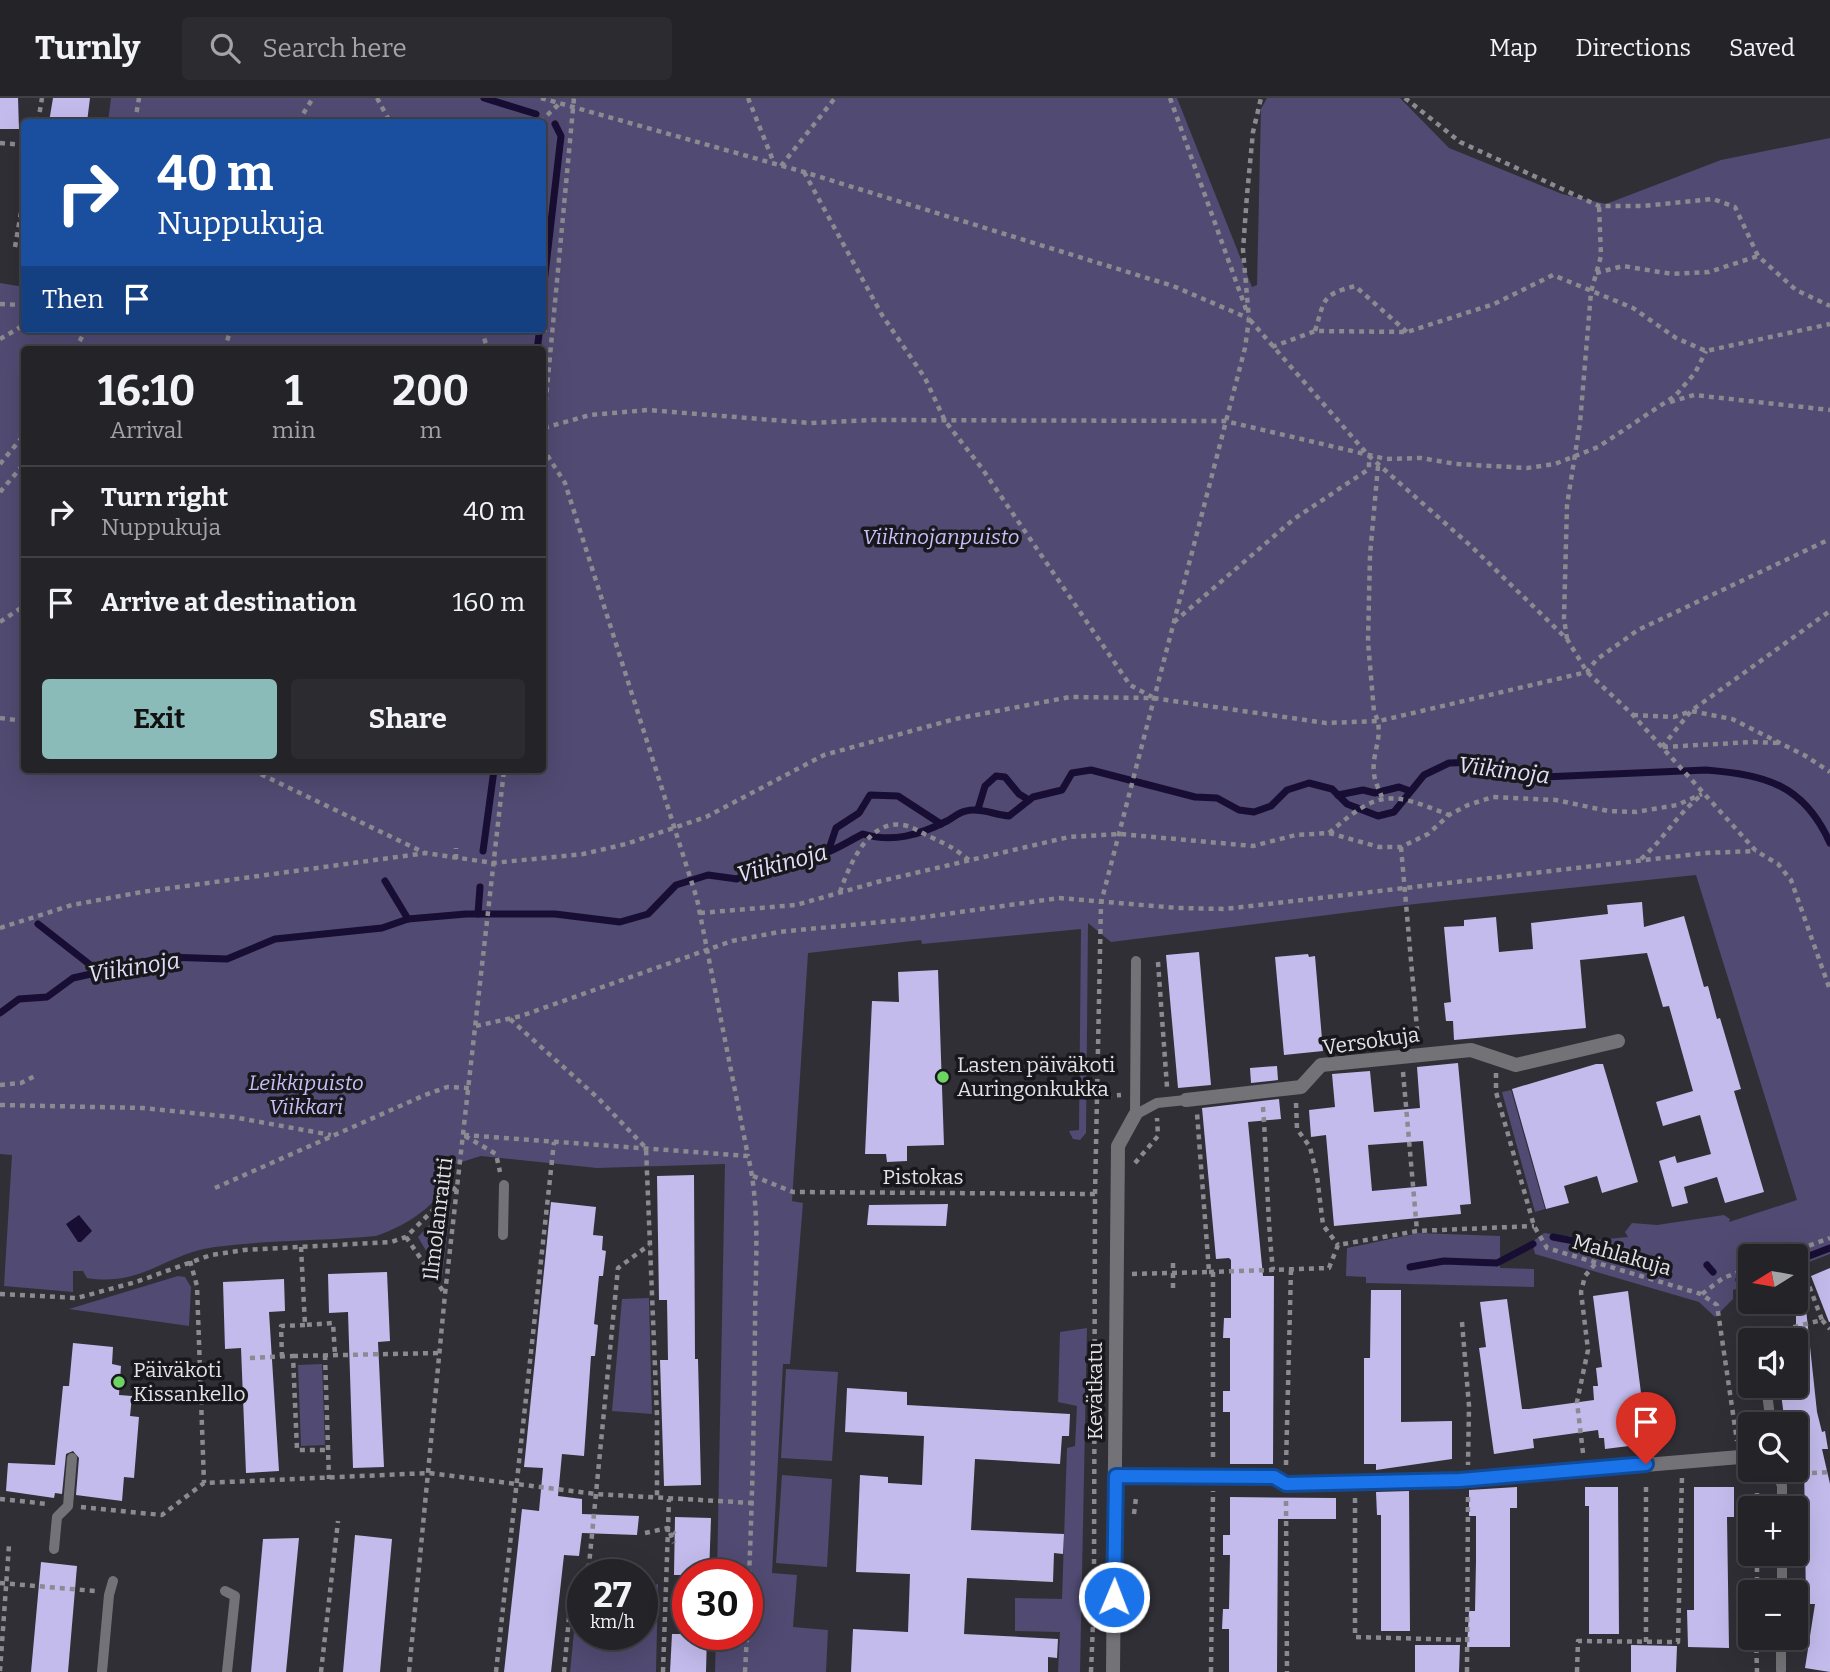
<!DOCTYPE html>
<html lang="en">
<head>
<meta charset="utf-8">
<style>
  :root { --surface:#242328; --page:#2c2b30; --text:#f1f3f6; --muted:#a3a4a8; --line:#414045; --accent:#8bbbb9 }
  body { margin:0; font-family:Bitter,serif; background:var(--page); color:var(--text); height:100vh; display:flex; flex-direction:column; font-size:26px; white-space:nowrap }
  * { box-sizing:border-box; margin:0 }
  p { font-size:23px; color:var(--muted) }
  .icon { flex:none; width:38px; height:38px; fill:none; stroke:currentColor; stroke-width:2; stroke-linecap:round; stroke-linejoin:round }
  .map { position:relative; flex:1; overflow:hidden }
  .sheet { position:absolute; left:21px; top:248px; width:525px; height:427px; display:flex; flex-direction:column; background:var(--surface); border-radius:7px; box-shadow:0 7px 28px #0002,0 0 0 2px var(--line) }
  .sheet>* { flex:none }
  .banner { position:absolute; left:21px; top:21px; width:525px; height:214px; border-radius:7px; box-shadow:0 7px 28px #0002,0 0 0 2px var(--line); background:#1a4fa0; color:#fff; overflow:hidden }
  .needle { width:46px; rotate:259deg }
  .buttons { position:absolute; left:1738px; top:1146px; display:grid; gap:14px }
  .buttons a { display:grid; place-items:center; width:70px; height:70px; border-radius:7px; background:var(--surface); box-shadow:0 7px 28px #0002,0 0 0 2px var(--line); font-size:35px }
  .speed { position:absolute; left:567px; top:1461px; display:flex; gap:14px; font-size:35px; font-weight:700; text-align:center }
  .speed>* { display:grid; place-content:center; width:91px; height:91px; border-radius:50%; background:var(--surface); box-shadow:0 7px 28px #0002,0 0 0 2px var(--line); line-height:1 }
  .speed small { font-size:18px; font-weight:400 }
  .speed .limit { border:10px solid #d22; background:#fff; color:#111 }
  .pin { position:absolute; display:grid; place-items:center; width:60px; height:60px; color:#fff; margin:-72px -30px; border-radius:50% 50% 50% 0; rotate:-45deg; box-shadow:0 0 7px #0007 }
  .pin .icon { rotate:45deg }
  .me { position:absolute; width:77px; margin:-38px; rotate:1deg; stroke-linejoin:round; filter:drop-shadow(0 0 5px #0008) }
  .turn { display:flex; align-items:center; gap:24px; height:147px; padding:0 21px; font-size:32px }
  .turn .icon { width:91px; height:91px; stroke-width:2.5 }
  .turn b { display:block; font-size:49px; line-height:60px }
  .then { display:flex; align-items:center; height:66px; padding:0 21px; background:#0003; gap:14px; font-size:26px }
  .eta { display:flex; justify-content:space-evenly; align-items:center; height:119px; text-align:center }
  .eta b { font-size:42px; font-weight:700; line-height:49px }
  .primary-button { display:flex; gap:14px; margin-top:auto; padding:14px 21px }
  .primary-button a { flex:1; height:80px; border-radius:7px; background:var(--accent); color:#111; font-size:28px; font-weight:700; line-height:80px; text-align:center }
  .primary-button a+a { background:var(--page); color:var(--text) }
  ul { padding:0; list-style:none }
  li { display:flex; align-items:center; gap:21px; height:91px; padding:0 21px; border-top:2px solid var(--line) }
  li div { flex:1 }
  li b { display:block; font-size:26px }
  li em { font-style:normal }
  header { display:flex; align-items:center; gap:42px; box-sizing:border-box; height:98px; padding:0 35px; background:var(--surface); border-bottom:2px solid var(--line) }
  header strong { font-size:33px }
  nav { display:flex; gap:38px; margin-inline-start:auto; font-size:24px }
  .search { width:490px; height:63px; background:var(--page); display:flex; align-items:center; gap:18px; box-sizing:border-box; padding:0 24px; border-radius:7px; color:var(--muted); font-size:26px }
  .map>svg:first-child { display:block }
</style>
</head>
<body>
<header>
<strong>Turnly</strong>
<div class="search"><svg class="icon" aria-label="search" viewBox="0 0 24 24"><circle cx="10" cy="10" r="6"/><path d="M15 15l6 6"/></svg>Search here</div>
<nav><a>Map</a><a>Directions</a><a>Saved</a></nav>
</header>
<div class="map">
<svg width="1830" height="1574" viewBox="0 0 1830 1574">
  <rect width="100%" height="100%" fill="#302f36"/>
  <g fill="#514a72" fill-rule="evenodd">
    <path d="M111,0H1177L1252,189L1257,187L1261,11L1267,0H1400L1449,50L1562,96L1606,106L1721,62L1830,40V1156L1796,1169V1158H1750V1186L1733,1192V1201L1715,1219L1699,1204L1535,1156L1532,1144L1544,1135L1596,1142L1628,1139L1625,1134L1632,1125L1657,1127L1724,1117L1730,1121L1729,1124L1797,1102L1696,777L1415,806L1111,844L1088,825L1086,1035L1080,1042L1073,1041L1069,1033L1079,1032L1081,831L922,846L921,842L808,855L792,1103L803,1105L790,1266H783L772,1475L797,1477L793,1529L828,1532L826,1574H715L716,1537L747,1536V1477H717L725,1066L597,1070L481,1058L455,1066C447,1102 409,1127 376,1138C323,1143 268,1142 215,1149C166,1155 143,1189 87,1180L83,1173H73V1194L4,1188L12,1057L0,1056V185L24,189V231H542V24H108ZM24,252H542V672H24Z"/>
    <path d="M1511,992L1545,1111L1535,1114L1502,994Z"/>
    <path d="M451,1104L442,1180L418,1139Z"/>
    <path d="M1419,1135L1500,1138V1170L1534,1171V1189L1366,1185V1179L1346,1178L1347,1150Z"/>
    <path d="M178,1178L185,1179L191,1189L189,1228L69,1211Z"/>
    <path d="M649,1200L652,1316L612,1313L622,1201Z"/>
    <path d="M1087,1230L1080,1574H1058L1060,1534L1015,1533V1500L1062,1501L1067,1350L1075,1348L1077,1308L1058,1304L1060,1234Z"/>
    <path d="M322,1266L325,1347L301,1348L298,1267Z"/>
    <path d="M786,1271L838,1274L832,1363L781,1360Z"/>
    <path d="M782,1377L832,1381L827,1469L776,1465Z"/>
    <path d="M658,1486L656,1574H570L577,1504L583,1487V1536H642V1492Z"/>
  </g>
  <path fill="#180e33" d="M79,1117L92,1133L81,1144H78L66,1126Z"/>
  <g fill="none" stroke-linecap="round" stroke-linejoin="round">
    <g stroke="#180e33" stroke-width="7">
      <path d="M484,0L536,16"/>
      <path d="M542,202L561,38L555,26"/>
      <path d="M537,252L539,237"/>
      <path d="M1338,697L1363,692L1375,695L1399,689L1410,693"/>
      <path d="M978,711L985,688L996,678L1005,679L1019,696L1029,702"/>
      <path d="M483,753L494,672"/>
      <path d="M828,754L836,730L859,715L870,697L898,698L941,726"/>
      <path d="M385,783L408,821"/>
      <path d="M478,816L480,789"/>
      <path d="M38,826L98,873"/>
      <path d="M0,915L19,901L47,899L73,880L166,859L227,861L275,841L382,830L408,821L466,816H555L620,824L648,816L676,787L708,777L737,781C763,766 799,766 828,754C840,749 851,742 863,736C893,745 919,737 947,723C953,720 959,714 966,713C979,709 995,717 1009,718L1033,699L1062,692L1072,675L1091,672L1195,699L1217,700L1239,712L1254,714L1271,708L1287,692L1309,685L1332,691L1347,706L1378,718L1394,714L1424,677L1449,665L1480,664L1543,679L1706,672C1767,677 1804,687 1830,745"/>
      <path d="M1553,1139L1601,1148"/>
      <path d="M1796,1163L1830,1150"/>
      <path d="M1707,1167L1713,1174"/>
      <path d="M1410,1169L1444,1163L1497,1165L1533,1146"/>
      <path d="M1739,1182L1750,1180"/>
    </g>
  </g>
  <g fill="#c2bbec" fill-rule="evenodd">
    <path d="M0,0H18L19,31H0Z"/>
    <path d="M53,0H90L87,24H49Z"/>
    <path d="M1642,804L1644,829L1684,818L1704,889L1708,888L1717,921L1720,920L1741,991L1734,993L1764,1094L1725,1105L1717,1079L1684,1089L1688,1105L1672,1109L1659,1063L1675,1058L1677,1065L1711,1056L1700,1017L1663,1028L1656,1004L1693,993L1669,908L1663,909L1647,855L1580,862L1586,930L1454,942L1453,923H1446L1444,905L1451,904L1444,829L1464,828V822L1496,819L1499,854L1533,851L1531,825L1608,816L1607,807Z"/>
    <path d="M1199,854L1211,987L1178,990L1166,857Z"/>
    <path d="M1308,856L1309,859L1315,858L1323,953L1284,957L1275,859Z"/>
    <path d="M938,872L944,1047L907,1048V1063L887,1064L886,1056H865L872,903L899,904L898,874Z"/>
    <path d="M1458,965L1471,1106L1460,1107L1461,1116L1334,1128L1326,1037L1311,1039L1309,1012L1335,1009L1332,976L1370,973L1374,1014L1420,1010L1417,969ZM1423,1043L1427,1088L1372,1093L1368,1047Z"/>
    <path d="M1596,966H1603L1638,1084L1602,1095L1597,1078L1564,1088L1569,1105L1546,1111L1512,991Z"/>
    <path d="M1277,968L1278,982L1251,985L1250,970Z"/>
    <path d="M1279,1001L1281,1021L1248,1024L1263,1178H1274L1273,1366H1230V1314H1223V1293H1230V1240H1223L1224,1220H1231V1162L1229,1160L1216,1161L1202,1010Z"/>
    <path d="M694,1077L695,1261H698L701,1387L664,1388L660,1262H668L667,1202H659L657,1078Z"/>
    <path d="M551,1104L596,1109L593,1137L603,1138L602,1152L606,1153L603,1178H599L594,1226L598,1227L595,1258H591L584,1358L562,1356L558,1398L582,1401V1416L639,1418L637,1437L582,1435L579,1458L564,1457L551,1574H504L522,1411L539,1413L543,1370L524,1369Z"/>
    <path d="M948,1106L946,1128L867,1127L869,1107Z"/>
    <path d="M1830,1170V1224H1829L1811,1178Z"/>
    <path d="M387,1174L390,1243L378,1244L384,1369L353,1370L348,1214L329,1215L328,1176Z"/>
    <path d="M284,1181L285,1213L269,1214L279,1373L246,1375L241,1250L225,1251L223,1184Z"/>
    <path d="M1371,1192H1401V1324L1452,1323V1361L1376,1372V1366H1364V1260H1370Z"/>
    <path d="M1628,1193L1646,1334L1636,1336L1637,1347L1605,1351L1604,1340H1599L1598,1332L1533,1341L1534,1350L1494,1356L1479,1250L1486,1249L1480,1204L1507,1201L1522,1311H1529L1594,1302L1593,1288H1598L1596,1270L1602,1269L1593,1198Z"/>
    <path d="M1806,1211L1817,1314L1822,1334L1825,1333L1828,1351H1822L1830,1386V1574L1805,1570L1815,1506H1806L1804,1362L1796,1363V1326H1785L1780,1288H1796V1212Z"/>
    <path d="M73,1245L113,1249L112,1266L121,1268L119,1297L132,1298L130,1318L139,1319L134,1380L124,1379L122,1403L76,1397L79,1360L73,1353L66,1356L62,1396L55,1395L54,1400L6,1393L8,1365L55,1367L63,1288H69Z"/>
    <path d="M847,1290L907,1294V1307L1070,1316L1069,1338H1062L1060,1366L975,1361L971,1432L1064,1436L1063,1456L1054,1455L1053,1484L967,1480L964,1536L1058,1541L1057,1560L1048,1559V1574H851L853,1531L908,1534L910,1476L856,1474L860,1377L888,1379V1385L922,1387L924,1338L845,1334Z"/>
    <path d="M1517,1389V1410H1510V1549H1467L1469,1513H1475L1476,1463V1418H1469V1392Z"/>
    <path d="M1585,1389H1618L1619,1536H1589V1408H1585Z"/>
    <path d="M1694,1389H1734V1419H1727L1729,1550L1688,1549L1687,1512H1694Z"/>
    <path d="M1409,1393L1410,1533H1381V1417H1377L1376,1394Z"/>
    <path d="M1230,1399L1336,1400V1421H1278L1277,1574H1229V1531H1222L1223,1511H1229L1230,1457H1223V1437H1230Z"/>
    <path d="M675,1419L711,1420L709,1477H674Z"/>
    <path d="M355,1437L392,1441L380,1574H343Z"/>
    <path d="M299,1440L286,1574H251L263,1441Z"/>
    <path d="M41,1464L77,1468L68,1574H31Z"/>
    <path d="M672,1536H707L706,1574H670Z"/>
    <path d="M1415,1547H1460L1459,1574H1415Z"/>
    <path d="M1631,1547L1677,1548L1676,1574H1631Z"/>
  </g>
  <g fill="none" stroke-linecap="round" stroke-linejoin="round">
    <g stroke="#8b8a90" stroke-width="4.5" stroke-dasharray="5 5" stroke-linecap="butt">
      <path d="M377,0L390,24"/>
      <path d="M541,0L804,74L1173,188L1248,220"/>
      <path d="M748,0L774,65"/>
      <path d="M1170,0L1247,214"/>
      <path d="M1405,0L1460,44L1599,108H1644L1713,101L1735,109L1758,158L1796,192L1830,208"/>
      <path d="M38,24L42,0"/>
      <path d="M135,24L139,0"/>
      <path d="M298,24L313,0"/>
      <path d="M540,24L559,6"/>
      <path d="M0,45L24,47"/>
      <path d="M781,68L835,0"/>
      <path d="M804,74L882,217L925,280L945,323L981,369L1130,587L1152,599"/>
      <path d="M15,149L24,97"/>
      <path d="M1596,175L1623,168L1672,176L1709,174L1758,158"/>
      <path d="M0,206L24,207"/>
      <path d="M1250,222L1369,358L1472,449L1567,541L1587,574L1632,616L1756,753L1778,766L1791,782L1830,892"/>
      <path d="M481,231L488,252"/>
      <path d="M542,231L552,232"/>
      <path d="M1315,233C1325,201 1321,197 1355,188L1407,234"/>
      <path d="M0,241L24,227"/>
      <path d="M1272,249L1315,233L1407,234L1494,206L1553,177L1633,210L1676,240L1706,253L1830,226"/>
      <path d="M75,252L86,231"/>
      <path d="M224,252L231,231"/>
      <path d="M1670,304L1694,297L1830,312"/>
      <path d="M544,330L590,317L648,312L810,325L874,322L1225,323L1386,361L1421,360L1456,366L1527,370L1555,366L1598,349L1675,298L1695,275L1706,253"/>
      <path d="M542,344L574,0"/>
      <path d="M542,349L565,385L697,801L748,1058"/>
      <path d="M0,366L24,337"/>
      <path d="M1378,368L1370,457L1368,544L1374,614C1386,636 1371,654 1374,676C1375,684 1379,692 1382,699"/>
      <path d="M0,394L24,366"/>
      <path d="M0,524L24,508"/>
      <path d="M1174,524L1294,421L1369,371V359"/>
      <path d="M1567,541L1564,520L1567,407L1580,325L1591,194L1601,158L1599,108"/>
      <path d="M1633,617L1674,619L1691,613L1732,621L1804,657L1830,674"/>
      <path d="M0,620L24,623"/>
      <path d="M1662,649L1691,613L1830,513"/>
      <path d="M1663,649L1753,644L1779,645"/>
      <path d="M252,672L425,755"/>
      <path d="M1329,735C1378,692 1390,693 1449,717"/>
      <path d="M1401,749L1418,942"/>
      <path d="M456,761V750"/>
      <path d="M1641,761C1663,742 1676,718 1699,699"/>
      <path d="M840,794C849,768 868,721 903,727C915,729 922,736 933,740C951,749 953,749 970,763"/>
      <path d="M700,815L796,807L881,783L1069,739L1120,736L1253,748L1296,737L1329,735L1379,749H1401L1428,736L1449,717L1468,707L1493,699L1556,702L1608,713L1636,714L1677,707L1702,696"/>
      <path d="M0,830L72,807L142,794L426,755L493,765L583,756L626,746L706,719L824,657L955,621L1070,599L1153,600L1326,625L1379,623L1587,574L1596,562L1638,532L1830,441"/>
      <path d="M1158,864L1167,989"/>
      <path d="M510,921L598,1000L646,1050L657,1318V1400"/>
      <path d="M476,928L521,918L732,843L779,834L911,821L1059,800L1178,810L1225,811L1705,755L1756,753"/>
      <path d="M1403,974L1417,1133"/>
      <path d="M1496,975V994L1534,1128L1547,1150L1701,1196L1717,1207L1737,1343"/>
      <path d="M0,987L21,985L35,978"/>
      <path d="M1097,999L1121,997"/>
      <path d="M1296,1005L1297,1031L1310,1049L1317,1078L1323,1127L1338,1147"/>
      <path d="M0,1007L143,1010L233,1019L331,1037"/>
      <path d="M1263,1009C1267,1064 1267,1118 1273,1172"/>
      <path d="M464,1037L748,1058C761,1112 755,1172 755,1228C754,1326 752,1423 747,1521"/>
      <path d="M465,1038L496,1056L500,1074"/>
      <path d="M1135,1065L1158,1038L1157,1020"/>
      <path d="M753,1078L793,1094L1095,1096"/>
      <path d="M215,1090L425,997L447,989L469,990"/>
      <path d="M406,1139L445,1196"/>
      <path d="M301,1149L305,1227L333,1225L335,1257"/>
      <path d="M1781,1158L1830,1140"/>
      <path d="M190,1163L197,1188L204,1385"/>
      <path d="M1209,1174L1329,1170L1338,1147L1417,1133L1534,1128"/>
      <path d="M1213,1174V1363"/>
      <path d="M1132,1176L1209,1174L1197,1015"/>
      <path d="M1173,1190V1161"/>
      <path d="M0,1196L77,1200L136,1184L211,1157L244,1152L391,1144L406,1139L458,1087"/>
      <path d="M1702,1196L1723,1180L1750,1170"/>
      <path d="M1822,1222L1830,1231"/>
      <path d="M1462,1224L1469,1308L1468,1367"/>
      <path d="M1774,1234L1822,1222L1796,1153"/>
      <path d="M325,1257L329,1381"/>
      <path d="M293,1258L440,1255"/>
      <path d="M282,1259L281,1228L305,1227"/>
      <path d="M250,1260L293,1258L297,1352H328"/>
      <path d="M1583,1355L1577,1304L1588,1252L1581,1194L1585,1178L1595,1166"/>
      <path d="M1286,1367L1291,1172"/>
      <path d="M1792,1376L1830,1374"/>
      <path d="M1355,1400V1539L1467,1542"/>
      <path d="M0,1401L48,1406"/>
      <path d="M1286,1403L1287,1574"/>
      <path d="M81,1409L162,1417L204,1385L429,1375L596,1396L753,1405"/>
      <path d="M1757,1410V1390"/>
      <path d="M1134,1416L1136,1400"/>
      <path d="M645,1435L668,1430L675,1436"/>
      <path d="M670,1435L674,1445"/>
      <path d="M0,1485L95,1493"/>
      <path d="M1094,1486L1095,1096L1101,805L1245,250L1249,221L1243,152L1247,97L1253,34L1261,0"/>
      <path d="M1757,1494V1456"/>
      <path d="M1756,1540L1757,1574"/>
      <path d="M1646,1544V1384"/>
      <path d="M0,1573L9,1447"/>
      <path d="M321,1574L338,1423"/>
      <path d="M409,1574L445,1196L504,672"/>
      <path d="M496,1574L554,1044"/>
      <path d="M564,1574L572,1487L589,1467L618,1170L649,1147"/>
      <path d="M663,1574L669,1401"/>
      <path d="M745,1574L747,1536"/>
      <path d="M1091,1574L1094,1501"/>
      <path d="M1211,1574L1213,1393"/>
      <path d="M1467,1574L1468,1396"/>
      <path d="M1577,1574L1578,1543L1678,1544L1682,1378"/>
    </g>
    <g stroke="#737377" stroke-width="10">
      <path d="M1135,1017L1136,863"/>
      <path d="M1135,1017L1157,1005L1186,1002"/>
      <path d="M503,1137L504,1087"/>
      <path d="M1760,1238V1242"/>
      <path d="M1766,1288L1771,1326"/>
      <path d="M1755,1377H1778L1777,1373"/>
      <path d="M1778,1377L1782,1388V1410"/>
      <path d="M54,1451L57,1419L68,1408L72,1360"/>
      <path d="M225,1493L235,1498L227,1574"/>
      <path d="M1782,1494V1456"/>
      <path d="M1781,1572V1540"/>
      <path d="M102,1574L109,1497L113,1483"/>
    </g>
    <g stroke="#737377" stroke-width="14">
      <path d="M1186,1002L1301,989L1321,967L1471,952L1516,967L1618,943"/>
      <path d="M1116,1378L1274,1379L1286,1386L1468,1382L1740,1359"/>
      <path d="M1113,1574L1118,1048L1135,1017"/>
    </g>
  </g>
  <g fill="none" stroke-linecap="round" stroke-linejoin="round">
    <defs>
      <path id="route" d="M1114,1499L1116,1378L1274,1379L1286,1386L1460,1382L1646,1366"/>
    </defs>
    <use href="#route" stroke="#114b97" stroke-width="18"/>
    <use href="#route" stroke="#1a73e8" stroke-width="12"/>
  </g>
  <g fill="#6dd362" stroke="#18171b" stroke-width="2.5">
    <circle cx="943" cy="979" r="7"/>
    <circle cx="119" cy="1284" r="7"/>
  </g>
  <g text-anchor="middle" stroke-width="7" stroke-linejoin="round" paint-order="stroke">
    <g font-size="21" font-style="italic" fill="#c8bff8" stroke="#18171b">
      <text x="941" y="446">Viikinojanpuisto</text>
      <text x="306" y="992">Leikkipuisto<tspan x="306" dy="24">Viikkari</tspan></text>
    </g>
    <g font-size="21" fill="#e2e1e6" stroke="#18171b">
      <text transform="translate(1371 943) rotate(-8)" y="7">Versokuja</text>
      <text x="923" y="1086">Pistokas</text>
      <text transform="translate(438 1121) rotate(-83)" y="7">Ilmolanraitti</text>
      <text transform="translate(1622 1157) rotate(16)" y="7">Mahlakuja</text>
      <text transform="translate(1095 1293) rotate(-90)" y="7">Kevätkatu</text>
    </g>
    <g font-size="21" fill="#e2e1e6" stroke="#18171b" text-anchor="start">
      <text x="957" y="974">Lasten päiväkoti<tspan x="957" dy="24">Auringonkukka</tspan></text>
      <text x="133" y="1279">Päiväkoti<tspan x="133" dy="24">Kissankello</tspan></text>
    </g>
    <g font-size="23" font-style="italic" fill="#e2defb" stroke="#18171b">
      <text transform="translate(1504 672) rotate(7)" y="8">Viikinoja</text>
      <text transform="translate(782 765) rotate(-15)" y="8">Viikinoja</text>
      <text transform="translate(134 869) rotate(-9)" y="8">Viikinoja</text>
    </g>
  </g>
</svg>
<div class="buttons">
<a><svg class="needle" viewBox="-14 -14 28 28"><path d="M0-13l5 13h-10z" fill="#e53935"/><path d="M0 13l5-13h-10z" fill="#a3a4a8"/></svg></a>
<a><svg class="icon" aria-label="sound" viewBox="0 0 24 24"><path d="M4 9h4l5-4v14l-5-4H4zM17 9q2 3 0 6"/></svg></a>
<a><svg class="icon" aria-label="search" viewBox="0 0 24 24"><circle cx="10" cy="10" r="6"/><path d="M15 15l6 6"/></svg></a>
<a>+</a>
<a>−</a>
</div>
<div class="speed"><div>27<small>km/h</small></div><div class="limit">30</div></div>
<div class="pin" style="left:1646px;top:1366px;background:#d93025"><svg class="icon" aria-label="arrive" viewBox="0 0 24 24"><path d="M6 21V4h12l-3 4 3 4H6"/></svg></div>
<svg class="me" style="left:1114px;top:1499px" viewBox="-20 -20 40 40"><circle r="17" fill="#1a73e8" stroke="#fff" stroke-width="3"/><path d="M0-11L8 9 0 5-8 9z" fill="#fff"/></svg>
<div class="banner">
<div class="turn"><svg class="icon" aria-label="right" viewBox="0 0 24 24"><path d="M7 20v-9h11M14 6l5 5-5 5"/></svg><div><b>40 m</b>Nuppukuja</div></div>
<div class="then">Then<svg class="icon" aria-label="arrive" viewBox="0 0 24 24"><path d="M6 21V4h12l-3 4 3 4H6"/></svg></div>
</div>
<section class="sheet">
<div class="eta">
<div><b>16:10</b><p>Arrival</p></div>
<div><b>1</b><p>min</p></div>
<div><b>200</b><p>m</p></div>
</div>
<ul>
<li><svg class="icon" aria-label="right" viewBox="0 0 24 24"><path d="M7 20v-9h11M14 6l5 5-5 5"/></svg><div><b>Turn right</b><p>Nuppukuja</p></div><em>40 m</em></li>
<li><svg class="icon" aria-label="arrive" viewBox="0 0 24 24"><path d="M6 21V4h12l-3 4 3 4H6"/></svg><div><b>Arrive at destination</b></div><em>160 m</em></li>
</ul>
<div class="primary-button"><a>Exit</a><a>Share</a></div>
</section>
</div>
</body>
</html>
